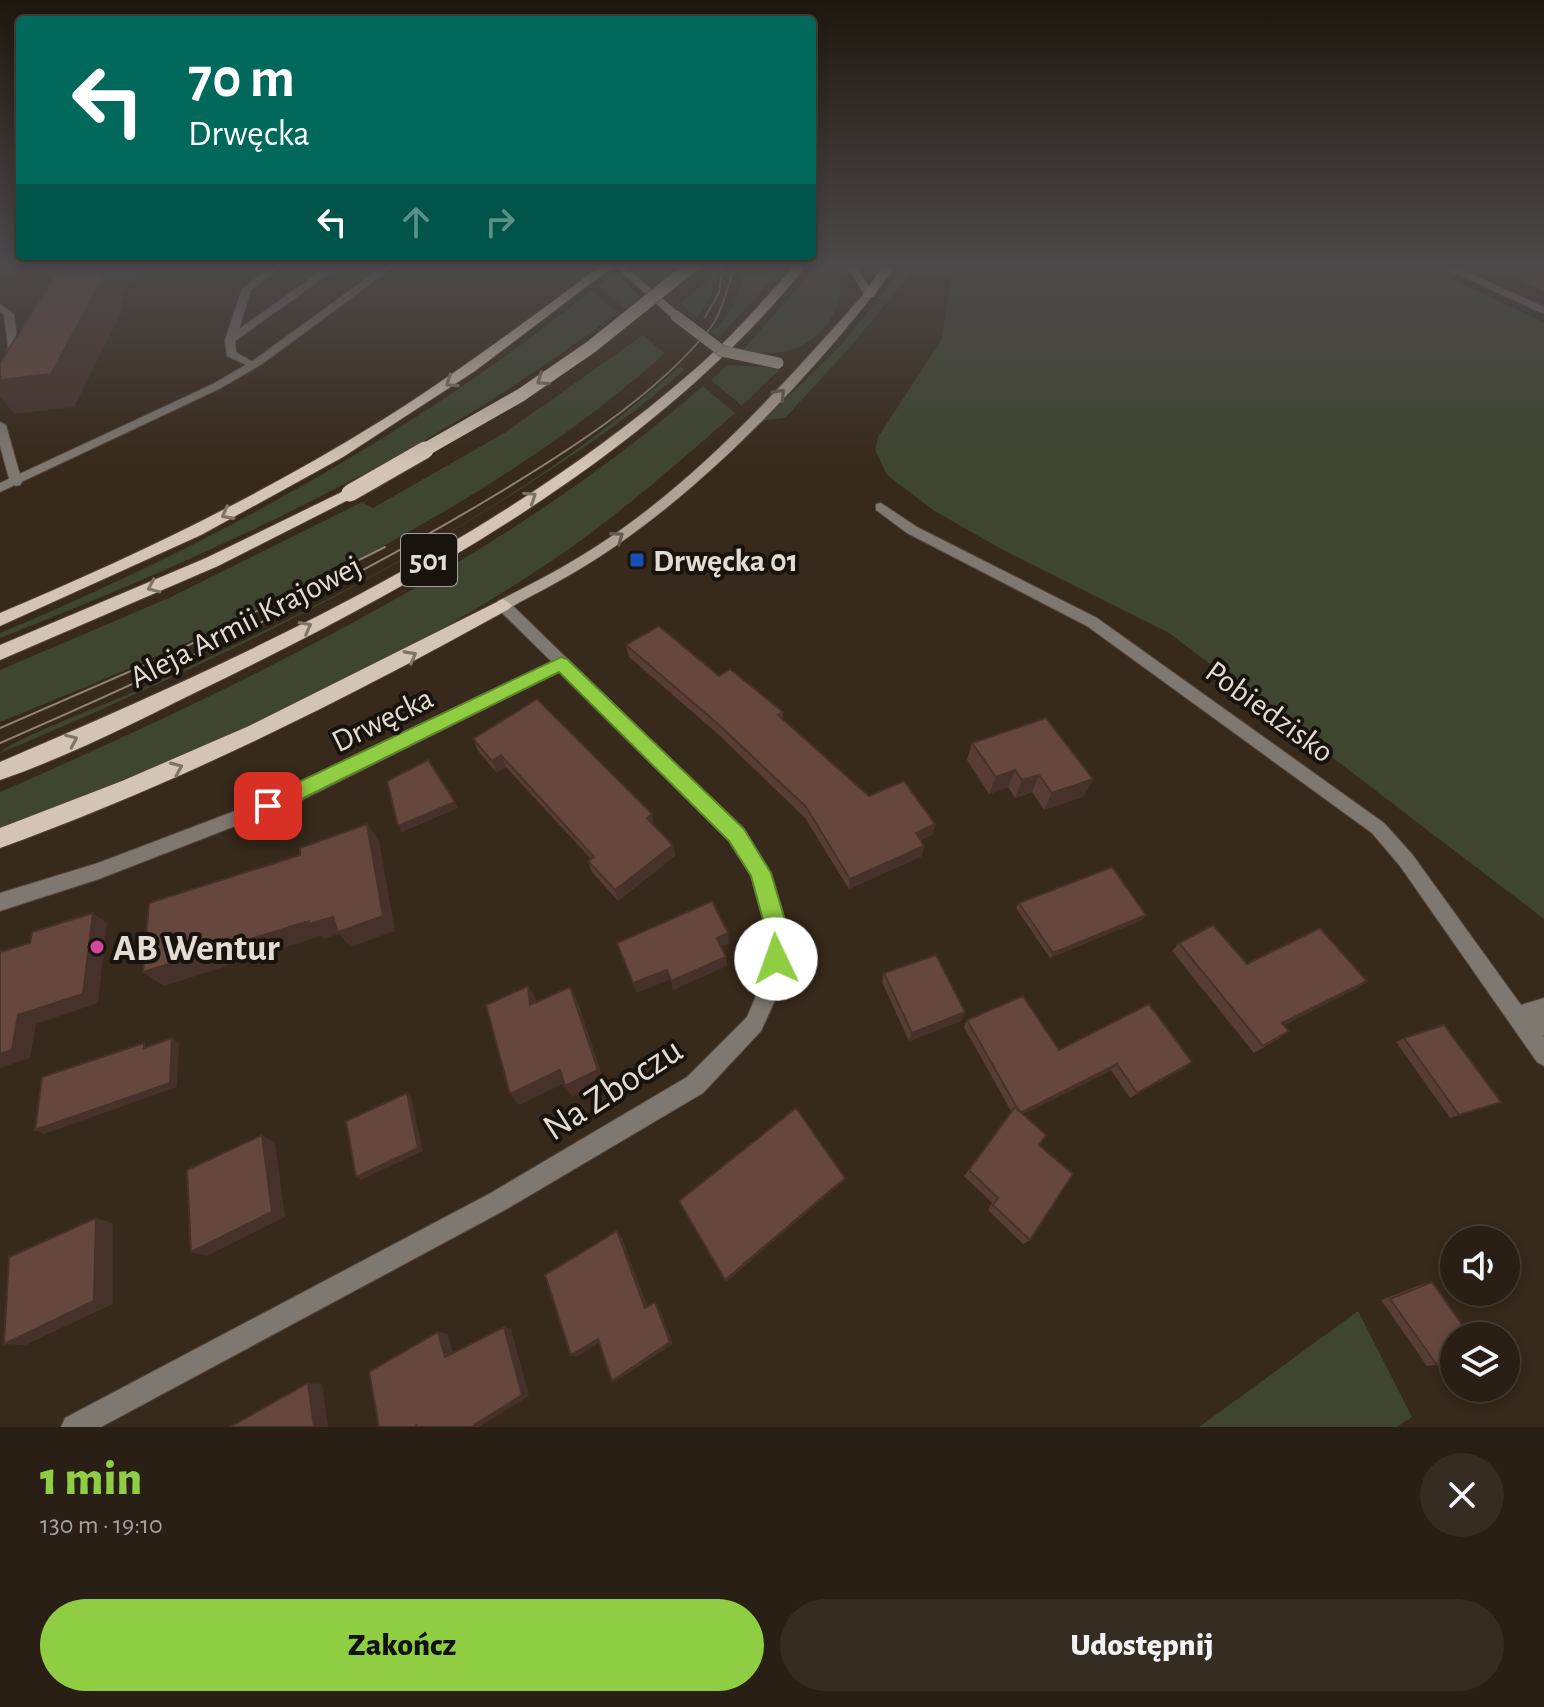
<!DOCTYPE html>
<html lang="pl">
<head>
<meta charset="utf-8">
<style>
  :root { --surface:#291f14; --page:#352c22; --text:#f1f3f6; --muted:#a5a2a0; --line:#453d34; --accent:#8fcd42 }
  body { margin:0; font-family:"Alegreya Sans",sans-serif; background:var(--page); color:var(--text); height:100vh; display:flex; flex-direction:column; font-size:30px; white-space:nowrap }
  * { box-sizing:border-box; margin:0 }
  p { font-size:26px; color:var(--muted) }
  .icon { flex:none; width:44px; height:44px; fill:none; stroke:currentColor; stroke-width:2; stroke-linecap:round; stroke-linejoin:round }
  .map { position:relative; height:1427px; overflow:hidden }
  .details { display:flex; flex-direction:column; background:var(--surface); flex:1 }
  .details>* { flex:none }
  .guide { position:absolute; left:16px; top:16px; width:800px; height:244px; border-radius:8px; box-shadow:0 4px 12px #0003,0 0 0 2px var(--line); background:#00695c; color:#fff; overflow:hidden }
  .fabs { position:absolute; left:1440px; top:1226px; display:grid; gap:16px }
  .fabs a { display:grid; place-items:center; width:80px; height:80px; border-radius:50%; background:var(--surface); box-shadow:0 4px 12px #0003,0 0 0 2px var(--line); font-size:40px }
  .pin { position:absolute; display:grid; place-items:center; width:68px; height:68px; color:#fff; margin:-34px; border-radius:16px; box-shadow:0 4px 12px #0006 }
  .me { position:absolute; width:88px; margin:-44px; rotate:357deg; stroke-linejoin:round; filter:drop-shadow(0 0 6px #0008) }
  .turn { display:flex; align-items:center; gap:28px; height:168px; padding:0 40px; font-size:36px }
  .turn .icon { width:104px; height:104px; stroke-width:2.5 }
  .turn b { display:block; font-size:56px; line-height:68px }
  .lanes { display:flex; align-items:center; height:76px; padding:0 40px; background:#0003; justify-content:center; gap:40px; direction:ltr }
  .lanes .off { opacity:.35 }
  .round { display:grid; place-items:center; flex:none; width:84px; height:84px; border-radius:42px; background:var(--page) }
  .head { display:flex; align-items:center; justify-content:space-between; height:136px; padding:0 40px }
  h1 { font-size:48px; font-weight:800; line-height:60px; color:var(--accent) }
  .action { display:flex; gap:16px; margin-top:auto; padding:16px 40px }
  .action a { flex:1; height:92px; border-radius:48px; background:var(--accent); color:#111; font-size:32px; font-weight:800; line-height:92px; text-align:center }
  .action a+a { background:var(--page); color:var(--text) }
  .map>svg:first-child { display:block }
</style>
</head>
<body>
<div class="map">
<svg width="1544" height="1427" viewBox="0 0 1544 1427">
  <rect width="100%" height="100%" fill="#37291b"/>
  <g fill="#3e4530">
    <path d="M743,265H786L718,338L712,332C730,315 745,292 743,265Z"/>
    <path d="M818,265H836C853,302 822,343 786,351C771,355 756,353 742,351Z"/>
    <path d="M954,265H1421L1544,322V919L1169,633L1001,549L933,510L887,475L875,450L878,437L941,341Z"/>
    <path d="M902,269L909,275L851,346L785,418L764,420L842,344Z"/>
    <path d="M616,273L639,296L624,308L598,286Z"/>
    <path d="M716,273L710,300L696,318L681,303Z"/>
    <path d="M591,291L618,312C433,454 216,553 0,638V633C212,544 412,435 591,291Z"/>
    <path d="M643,335L664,353L655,362C479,517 217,635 0,722V670L171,597L362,502L373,508L506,432Z"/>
    <path d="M728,365L781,368L742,406L711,380Z"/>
    <path d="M680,366L684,370C624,423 555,468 487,510C332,605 167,683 0,753C8,741 114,701 136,691C323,606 527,505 680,366Z"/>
    <path d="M703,386L735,413C677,464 620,514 556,558C384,674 193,754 0,828V792C243,686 502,561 703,386Z"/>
    <path d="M1358,1311L1412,1417L1397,1427H1199Z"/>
  </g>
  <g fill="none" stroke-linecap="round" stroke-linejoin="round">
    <defs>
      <g id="lane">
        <path d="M273,265H284L251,290L239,329L330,265H341L235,341L236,352L258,365L253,368L227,356L225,340L242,289Z"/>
        <path d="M0,304L14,314L18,347L6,386L0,389V370L8,347L4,315L0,312Z"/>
        <path d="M0,422L6,425L22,482L20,485L16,486L10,482L0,446Z"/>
        <path d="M1520,1006L1544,1016V1036L1513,1023L1510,1016L1513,1009Z"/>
      </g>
      <g id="street">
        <path d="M385,265H396L262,364L221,388L0,492V483L213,384L254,360Z"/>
        <path d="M1438,265H1451L1544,307V314Z"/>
        <path d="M881,503L917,527L1097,618L1384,823L1412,854L1521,1005L1544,998V1018L1533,1022L1544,1037V1066L1537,1062L1400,866L1372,833L1087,626L907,533L876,510V504Z"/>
        <path d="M503,600L508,601L743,830L769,873L784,920L786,959L776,998L761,1031L703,1093L505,1210L101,1427H61L65,1418L489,1194L687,1077L747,1017L756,996L766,959L764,920L752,876L731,840L561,671L302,800L99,879L0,911V893L98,863L290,790L552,662L498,609L496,605L498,601Z"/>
      </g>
      <g id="secondary">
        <path d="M614,265H624L680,314V318H672Z"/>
        <path d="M846,265H855L874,294C802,385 712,479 617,545C587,566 555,584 522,601L508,609H498L496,605L498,601C536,582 574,562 609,538C707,471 786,382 864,294Z"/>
      </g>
      <g id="primary">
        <path d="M602,265H615L475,371L343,457L201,535L0,626V613C131,558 258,497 379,422C456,374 529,319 602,265Z"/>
        <path d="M795,265H807C657,452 427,579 215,683C145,717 73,755 0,780V762C243,658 493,545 694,370C731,338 763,301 795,265Z"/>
        <path d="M884,265H895L873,297H865L863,294Z"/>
        <path d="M350,488L356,490V496L218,566L0,660V645L206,558Z"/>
        <path d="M503,599L512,605L509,609C345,700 177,784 0,848V828L122,781L249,726Z"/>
      </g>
    </defs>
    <use href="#lane" stroke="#534538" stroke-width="2"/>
    <use href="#street" stroke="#534538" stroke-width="2"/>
    <use href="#secondary" stroke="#534538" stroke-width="2"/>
    <use href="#primary" stroke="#534538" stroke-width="2"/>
    <use href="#lane" fill="#7f7870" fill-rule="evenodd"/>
    <use href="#street" fill="#7f7870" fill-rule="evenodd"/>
    <use href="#secondary" fill="#afa397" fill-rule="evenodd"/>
    <use href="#primary" fill="#d3c4b5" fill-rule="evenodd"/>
    <g stroke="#8e8277" stroke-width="2">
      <path d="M705,317L719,293L723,265"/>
      <path d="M0,728L179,650L385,547"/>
      <path d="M0,743C167,671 331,593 487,500C562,455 657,396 711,327C723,311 728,284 735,265"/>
    </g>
    <defs>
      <path id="secondary-bridge" d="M676,316L722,351L778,363"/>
      <path id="primary-bridge-far1" d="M421,452L521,395L591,347L693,265"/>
      <path id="primary-bridge" d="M350,493L425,450"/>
    </defs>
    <use href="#secondary-bridge" stroke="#534538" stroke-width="12" stroke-linecap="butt"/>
    <use href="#primary-bridge-far1" stroke="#534538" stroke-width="14" stroke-linecap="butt"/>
    <use href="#primary-bridge" stroke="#534538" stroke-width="19" stroke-linecap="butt"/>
    <use href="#secondary-bridge" stroke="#afa397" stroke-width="11"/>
    <use href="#primary-bridge-far1" stroke="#d3c4b5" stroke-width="13"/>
    <use href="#primary-bridge" stroke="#d3c4b5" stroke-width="17"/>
  </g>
  <g fill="#573d35">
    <path d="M1485,265H1544V291Z"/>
    <path d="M626,645L719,676L783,712L782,719L869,796L935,824L932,835L920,840L922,856L849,889L805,818L719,735L629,657Z"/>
    <path d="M473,739L654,825L673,845L675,856L618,901L592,872L588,861L591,859L506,767L497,773L478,751Z"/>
    <path d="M972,743L1093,779L1084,796L1044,810L1032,792L1015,798L1008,787L989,794L967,760Z"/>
    <path d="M1019,903L1142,920L1050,958L1016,908Z"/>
    <path d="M1179,943L1247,964L1357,988L1284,1025L1280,1038L1254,1053L1172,951Z"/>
    <path d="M884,973L961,1021L909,1041L882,982Z"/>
    <path d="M967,1020L1059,1050L1192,1062L1185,1068L1130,1098L1111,1070L1022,1114L1039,1145L1030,1240L1023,1244L988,1210L992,1203L964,1176L1011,1111L964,1027Z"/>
    <path d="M1404,1038L1492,1105L1450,1118L1396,1042Z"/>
    <path d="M1432,1282L1437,1365L1427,1366L1381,1300L1423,1284Z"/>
  </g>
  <g fill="#47322b">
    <path d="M105,265H139L121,302L124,307L74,407L14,414L0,396V380L99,276Z"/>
    <path d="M501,755L506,767L497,773L492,761Z"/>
    <path d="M1015,770L1008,787L989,794L996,777Z"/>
    <path d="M1039,775L1032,792L1015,798L1022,780Z"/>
    <path d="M1093,779L1084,796L1044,810L1052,793Z"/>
    <path d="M455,802L458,808L402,832L398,826Z"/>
    <path d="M652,814L654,825L647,818Z"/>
    <path d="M367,824L379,840L395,931L351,947L339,934L324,939L321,936L164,986L143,972L309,921Z"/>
    <path d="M935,824L932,835L913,844L916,833Z"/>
    <path d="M673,845L675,856L618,901L615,890Z"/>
    <path d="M924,846L922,856L849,889L850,879Z"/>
    <path d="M93,913L107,923L98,1003L36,1024L30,1058L0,1068V1054L18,1015Z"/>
    <path d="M1146,915L1142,920L1050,958L1053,953Z"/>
    <path d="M728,933L729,943L719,948L717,938Z"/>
    <path d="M726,957L727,966L673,990L671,981Z"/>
    <path d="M667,970L669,980L636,993L633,983Z"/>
    <path d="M1367,981L1357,988L1274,1030L1282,1023Z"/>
    <path d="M528,986L536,999L538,1018L530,1005Z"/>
    <path d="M570,987L577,1000L604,1081L572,1097L565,1086Z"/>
    <path d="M965,1012L961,1021L909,1041L912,1033Z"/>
    <path d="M172,1038L179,1043L177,1087L44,1134L35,1130Z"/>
    <path d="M1192,1062L1185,1068L1130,1098L1137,1093Z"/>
    <path d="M1117,1064L1111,1070L1015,1118L1020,1113Z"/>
    <path d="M560,1070L567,1082L519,1105L510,1094Z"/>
    <path d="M407,1093L411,1097L423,1151L361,1180L356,1177Z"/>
    <path d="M262,1135L275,1142L285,1217L207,1256L191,1252Z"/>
    <path d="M845,1178L844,1181L726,1282L725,1280Z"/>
    <path d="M96,1218L113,1223V1304L25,1345L4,1344Z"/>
    <path d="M617,1231L621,1236L649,1310L645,1308Z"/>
    <path d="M655,1302L658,1305L673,1344L616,1381H612Z"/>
    <path d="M504,1327L511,1329L529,1396L479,1427H471Z"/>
    <path d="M438,1332L448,1334L454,1358L445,1357Z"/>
    <path d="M598,1339L603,1340L577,1357L571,1355Z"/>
    <path d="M308,1383L322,1384L328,1427H314Z"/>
  </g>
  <g fill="#65473e" stroke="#47322b" stroke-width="2">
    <path d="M56,265H105L99,276L105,275L51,374L0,380V363L61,266L55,267Z"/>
    <path d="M1526,265H1544V273Z"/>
    <path d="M659,626L719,676L730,669L783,712L778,715L869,796L904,781L935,824L916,833L924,846L850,879L806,807L718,724L626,645Z"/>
    <path d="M537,699L652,814L647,818L673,845L615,890L588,861L594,857L501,755L492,761L473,739Z"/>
    <path d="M1046,718L1093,779L1052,793L1039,775L1022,780L1015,770L996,777L972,743Z"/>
    <path d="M428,760L455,802L398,826L387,781Z"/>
    <path d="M367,824L383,916L338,932L333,917L309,924V921L143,972L149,903L300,855V848Z"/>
    <path d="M1112,867L1146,915L1053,953L1019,903Z"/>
    <path d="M712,901L728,933L717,938L726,957L671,981L667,970L633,983L617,943Z"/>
    <path d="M93,913L83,994L18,1015L12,1050L0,1054V952L30,943L32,932Z"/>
    <path d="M1213,925L1247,964L1320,928L1367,981L1282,1023L1289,1031L1263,1046L1179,943Z"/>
    <path d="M936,955L965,1012L912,1033L884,973Z"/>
    <path d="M528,986L530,1005L570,987L598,1070L565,1086L560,1070L510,1094L486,1005Z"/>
    <path d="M1023,996L1059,1050L1149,1004L1192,1062L1137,1093L1117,1064L1020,1113L967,1020Z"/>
    <path d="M1444,1025L1501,1102L1459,1115L1404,1038Z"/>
    <path d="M172,1038L170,1083L35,1130L42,1077L144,1043V1048Z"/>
    <path d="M407,1093L418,1148L356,1177L346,1121Z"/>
    <path d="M1015,1107L1046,1135L1039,1145L1073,1174L1030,1240L993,1205L998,1198L969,1170Z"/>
    <path d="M796,1108L845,1178L725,1280L679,1201Z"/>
    <path d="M262,1135L272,1212L191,1252L187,1170Z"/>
    <path d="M96,1218L94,1301L4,1344L9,1257Z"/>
    <path d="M617,1231L645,1308L655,1302L670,1342L612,1381L598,1339L571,1355L545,1275Z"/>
    <path d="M1432,1282L1470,1336H1454V1357L1437,1365L1390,1299Z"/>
    <path d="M504,1327L522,1395L471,1427H418L417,1425L414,1427H379L369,1372L438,1332L445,1357Z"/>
    <path d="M308,1383L314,1427H230Z"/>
  </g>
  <defs><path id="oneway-chevron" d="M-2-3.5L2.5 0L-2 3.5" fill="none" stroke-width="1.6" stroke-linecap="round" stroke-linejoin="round" transform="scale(2)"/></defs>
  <g stroke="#7f7469">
    <use href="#oneway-chevron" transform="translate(542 380) rotate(146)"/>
    <use href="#oneway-chevron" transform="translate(451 382) rotate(146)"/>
    <use href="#oneway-chevron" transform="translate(531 497) rotate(-33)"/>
    <use href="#oneway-chevron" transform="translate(227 514) rotate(152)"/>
    <use href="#oneway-chevron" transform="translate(153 587) rotate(156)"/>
    <use href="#oneway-chevron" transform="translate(306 627) rotate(-28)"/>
    <use href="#oneway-chevron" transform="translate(411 656) rotate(-29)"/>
    <use href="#oneway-chevron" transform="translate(72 740) rotate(-24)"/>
    <use href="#oneway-chevron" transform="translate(177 768) rotate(-23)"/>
  </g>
  <g stroke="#645b52">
    <use href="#oneway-chevron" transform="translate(780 394) rotate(-47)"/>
    <use href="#oneway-chevron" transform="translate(618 537) rotate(-36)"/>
  </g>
  <linearGradient id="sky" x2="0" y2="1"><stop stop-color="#1e170f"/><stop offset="0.57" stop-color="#4d494a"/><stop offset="1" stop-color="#4d494a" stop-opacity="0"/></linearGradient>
  <rect width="1544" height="465" fill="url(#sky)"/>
  <path fill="#8fcd42" stroke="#5d852b" stroke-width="2" d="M561,657L567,659L744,829L771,873L785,920L787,959L784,966L776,970L768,966L763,920L751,876L729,841L559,672L275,812H261L258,806L261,800Z"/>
  <rect fill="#1a4fb4" stroke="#19130d" stroke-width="3" x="629" y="552" width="16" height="16" rx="4"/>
  <circle fill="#d1479c" stroke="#19130d" stroke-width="3" cx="97" cy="947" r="8"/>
  <g text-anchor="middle" stroke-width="8" stroke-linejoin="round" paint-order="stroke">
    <rect fill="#19130d" stroke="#a79f97" stroke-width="2" x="401" y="534" width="56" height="52" rx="6"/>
    <g font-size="30" font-weight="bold" fill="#e4dbd2">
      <text x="429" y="570">501</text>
    </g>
    <g font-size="32" font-weight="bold" fill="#e4dbd2" stroke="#19130d" text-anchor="start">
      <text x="653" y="571">Drwęcka 01</text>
    </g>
    <g font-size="32" fill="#e4dbd2" stroke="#19130d">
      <text transform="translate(245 621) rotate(-27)" y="11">Aleja Armii Krajowej</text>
      <text transform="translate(1270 711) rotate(36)" y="11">Pobiedzisko</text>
      <text transform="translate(382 719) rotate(-26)" y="11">Drwęcka</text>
    </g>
    <g font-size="38" font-weight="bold" fill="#e4dbd2" stroke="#19130d" text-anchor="start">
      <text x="113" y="960">AB Wentur</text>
    </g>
    <g font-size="38" fill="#e4dbd2" stroke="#19130d">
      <text transform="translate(612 1088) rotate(-33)" y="13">Na Zboczu</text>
    </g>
  </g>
</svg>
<div class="fabs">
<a><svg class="icon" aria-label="sound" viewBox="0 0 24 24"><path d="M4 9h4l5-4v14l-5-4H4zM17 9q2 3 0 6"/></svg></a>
<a><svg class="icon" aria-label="layers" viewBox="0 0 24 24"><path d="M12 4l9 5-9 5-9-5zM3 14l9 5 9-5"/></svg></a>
</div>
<div class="pin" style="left:268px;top:806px;background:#d93025"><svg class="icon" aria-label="arrive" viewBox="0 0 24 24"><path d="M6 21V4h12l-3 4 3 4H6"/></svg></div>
<svg class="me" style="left:776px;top:959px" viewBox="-20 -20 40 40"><circle r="19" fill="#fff"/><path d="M0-13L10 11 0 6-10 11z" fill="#8fcd42"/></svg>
<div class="guide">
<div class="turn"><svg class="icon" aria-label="left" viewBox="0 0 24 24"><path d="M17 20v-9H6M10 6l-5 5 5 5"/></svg><div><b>70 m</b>Drwęcka</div></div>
<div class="lanes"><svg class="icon" aria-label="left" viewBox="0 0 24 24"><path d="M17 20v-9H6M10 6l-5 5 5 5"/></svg><svg class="icon off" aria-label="ahead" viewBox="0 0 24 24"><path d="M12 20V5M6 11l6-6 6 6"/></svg><svg class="icon off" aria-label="right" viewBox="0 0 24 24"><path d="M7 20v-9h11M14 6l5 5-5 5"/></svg></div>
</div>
</div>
<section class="details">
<div class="head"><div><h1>1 min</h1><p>130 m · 19:10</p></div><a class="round"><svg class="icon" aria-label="close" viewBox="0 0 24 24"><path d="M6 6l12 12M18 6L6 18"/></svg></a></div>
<div class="action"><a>Zakończ</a><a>Udostępnij</a></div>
</section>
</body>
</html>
